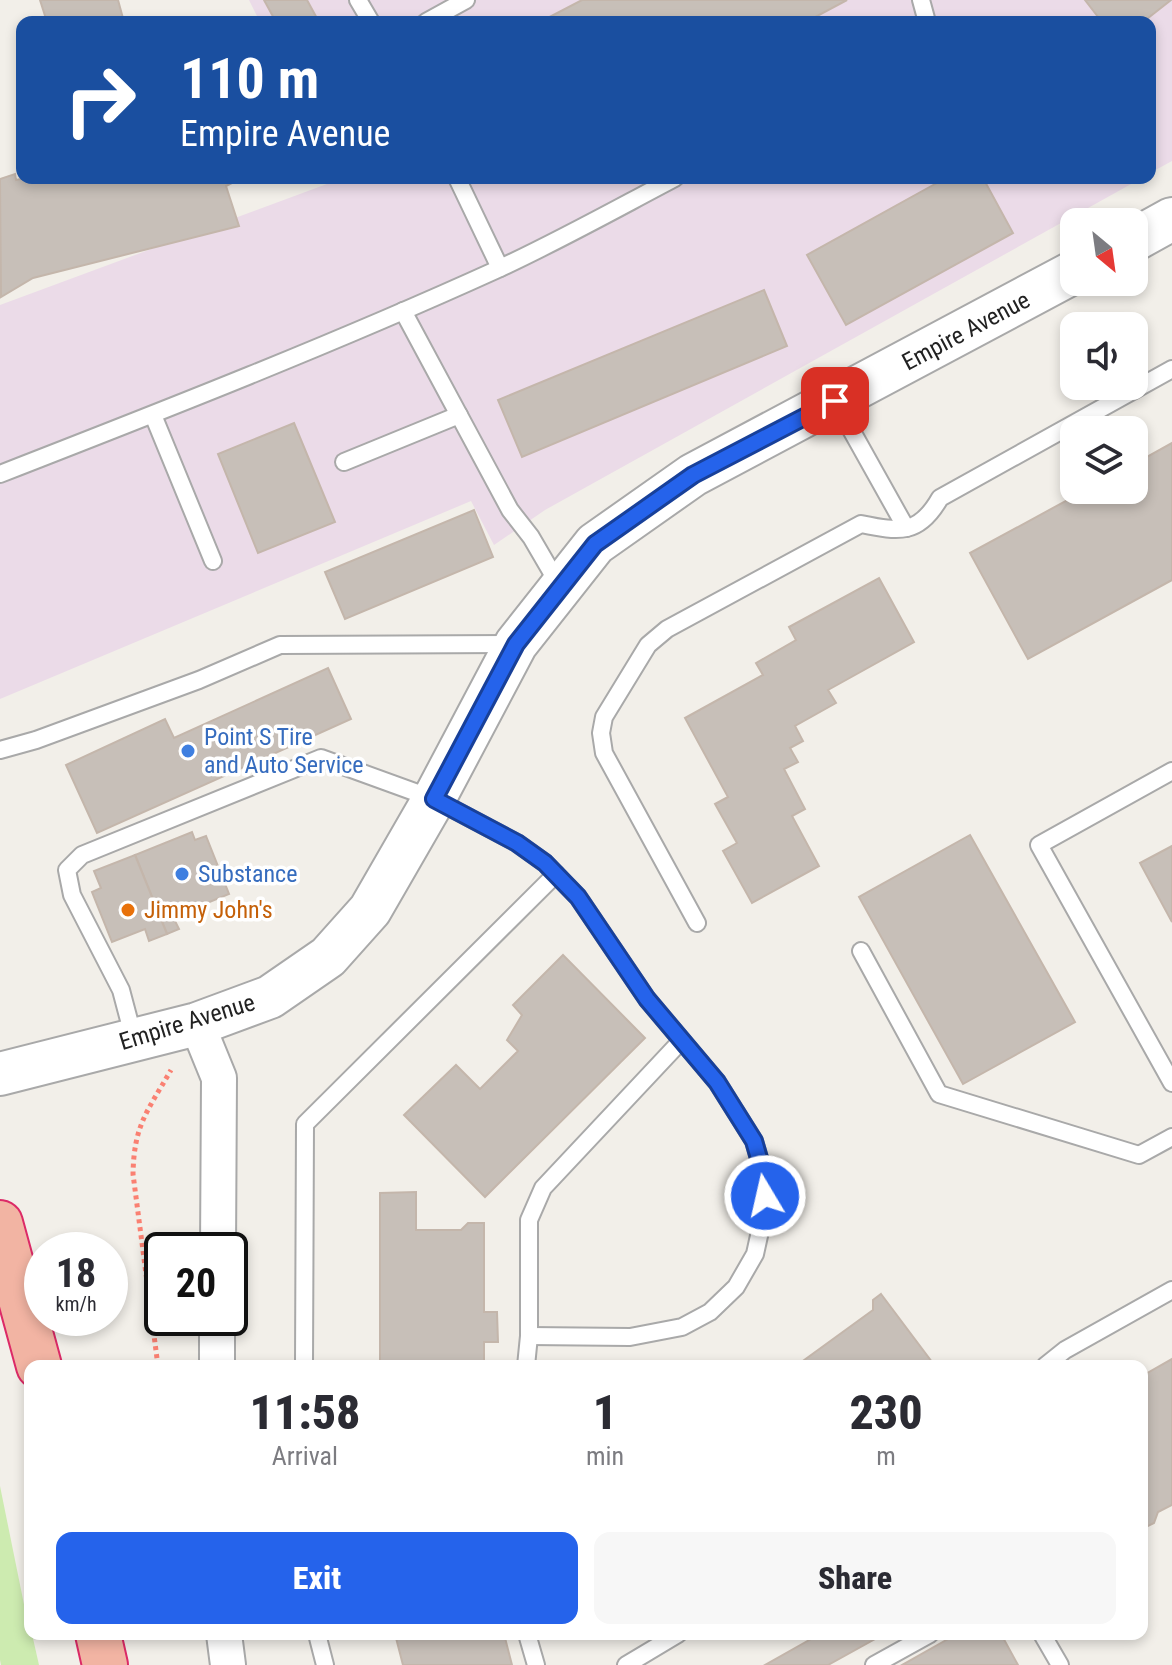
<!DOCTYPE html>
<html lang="en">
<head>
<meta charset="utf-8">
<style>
  :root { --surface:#fff; --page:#f7f7f7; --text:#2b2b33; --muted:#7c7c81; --accent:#2563eb }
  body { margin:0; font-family:"Roboto Condensed",sans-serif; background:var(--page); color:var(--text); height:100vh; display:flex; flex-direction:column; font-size:30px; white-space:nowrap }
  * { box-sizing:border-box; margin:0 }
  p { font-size:26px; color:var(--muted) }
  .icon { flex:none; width:44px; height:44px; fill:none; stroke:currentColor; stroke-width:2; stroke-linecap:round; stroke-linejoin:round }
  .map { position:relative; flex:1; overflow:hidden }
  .details { position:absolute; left:24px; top:1360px; width:1124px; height:280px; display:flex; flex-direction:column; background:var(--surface); border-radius:16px; box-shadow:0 4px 12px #0003 }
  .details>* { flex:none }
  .top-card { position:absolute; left:16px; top:16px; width:1140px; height:168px; border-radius:16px; box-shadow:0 4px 12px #0003; background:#1a4fa0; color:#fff; overflow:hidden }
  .needle { width:52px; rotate:151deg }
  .fabs { position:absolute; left:1060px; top:208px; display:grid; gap:16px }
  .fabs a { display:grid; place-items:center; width:88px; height:88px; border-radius:16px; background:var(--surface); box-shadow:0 4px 12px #0003; font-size:40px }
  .speed { position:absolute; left:24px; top:1232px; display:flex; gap:16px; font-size:40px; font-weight:700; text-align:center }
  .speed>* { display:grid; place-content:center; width:104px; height:104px; border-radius:50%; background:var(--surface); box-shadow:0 4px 12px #0003; line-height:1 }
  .speed small { font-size:20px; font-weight:400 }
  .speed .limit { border:4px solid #111; border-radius:12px; background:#fff; color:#111 }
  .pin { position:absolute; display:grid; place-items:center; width:68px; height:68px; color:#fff; margin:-34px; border-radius:16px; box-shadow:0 4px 12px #0006 }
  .me { position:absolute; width:88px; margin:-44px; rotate:351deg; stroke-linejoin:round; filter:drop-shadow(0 0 6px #0008) }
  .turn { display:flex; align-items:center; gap:28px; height:168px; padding:0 32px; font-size:36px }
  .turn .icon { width:104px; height:104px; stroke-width:2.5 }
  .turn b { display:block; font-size:56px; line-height:68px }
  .eta { display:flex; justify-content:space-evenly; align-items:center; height:136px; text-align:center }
  .eta b { font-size:48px; font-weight:800; line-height:56px }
  .primary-button { display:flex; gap:16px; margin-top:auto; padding:16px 32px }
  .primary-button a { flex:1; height:92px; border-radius:16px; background:var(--accent); color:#fff; font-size:32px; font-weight:800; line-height:92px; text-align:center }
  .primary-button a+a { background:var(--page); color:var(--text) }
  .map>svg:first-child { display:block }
</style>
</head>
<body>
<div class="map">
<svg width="1172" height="1665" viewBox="0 0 1172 1665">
  <rect width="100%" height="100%" fill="#f2efe9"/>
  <g fill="#ebdbe8">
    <path d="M249,0H1172V161L1150,173V22H260Z"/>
    <path d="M334,178H1142L545,510L494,545L471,501L0,699V305L335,181Z"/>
  </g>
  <path fill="#cdebb0" d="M0,1486L30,1634H32L39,1665H1L0,1660Z"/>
  <g fill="#c7bfb8" stroke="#c4b6ab" stroke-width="2">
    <path d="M40,0H118L124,22H47Z"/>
    <path d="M264,0H307L319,22H276Z"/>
    <path d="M582,0H847L806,22H540Z"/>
    <path d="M1085,0H1171L1143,22H1102Z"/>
    <path d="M15,174L16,180L26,178H233L234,182L226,186L239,226L33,278L1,297L0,179Z"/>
    <path d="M946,178H983L1013,233L846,325L807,255Z"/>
    <path d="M764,290L787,346L522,457L498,400Z"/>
    <path d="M294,423L335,522L258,553L218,454Z"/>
    <path d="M1172,443V580L1028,659L970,553L1086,490H1134V464Z"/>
    <path d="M474,510L493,557L345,619L325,572Z"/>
    <path d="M879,578L914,642L828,690L836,703L795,726L803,741L790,748L798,762L784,769L805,809L792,816L819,866L752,903L723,851L737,843L715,804L728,797L685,718L763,675L756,663L796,640L789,627Z"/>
    <path d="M328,668L351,719L97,833L66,765L165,719L174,738Z"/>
    <path d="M192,832L195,840L206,836L229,894L173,917L179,929L167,934L135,855Z"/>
    <path d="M970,835L1075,1022L963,1084L859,897Z"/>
    <path d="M1172,846V922L1140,863Z"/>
    <path d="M135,855L167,934L149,941L145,929L112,942L92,892L101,888L94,871Z"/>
    <path d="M563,955L645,1038L485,1197L404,1115L456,1065L480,1089L518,1051L507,1040L522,1015L513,1005Z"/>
    <path d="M416,1192V1230H461L468,1223H484V1312H497L498,1342H484V1366H380V1193Z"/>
    <path d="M881,1294L935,1366H796L873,1310V1300Z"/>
    <path d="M1172,1359V1505L1158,1512L1154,1523L1142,1529V1376Z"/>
    <path d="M395,1634H504L512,1665H403Z"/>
    <path d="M820,1634H884L828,1665H765Z"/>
    <path d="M957,1634H1001L1018,1665H902Z"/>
  </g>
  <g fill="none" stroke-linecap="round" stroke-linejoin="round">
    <defs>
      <g id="service">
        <path d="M358,0L371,22"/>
        <path d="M921,0L927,22"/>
        <path d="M426,22L466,0"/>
        <path d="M457,178L500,268"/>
        <path d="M403,311L510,510L531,537L559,585"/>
        <path d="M835,401L906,528"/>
        <path d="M153,415L213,561"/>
        <path d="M344,462L459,415"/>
        <path d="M0,474C167,409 333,344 496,270C557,242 616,209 675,178"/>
        <path d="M0,750L36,740L199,680L280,645L511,644"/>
        <path d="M1172,771L1039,845L1172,1083"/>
        <path d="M697,923L604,753L601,733L604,717L648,645L667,629L861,524C900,532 919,535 940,498L1172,369"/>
        <path d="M861,951L939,1094L1139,1155L1172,1137"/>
        <path d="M134,1039L121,990L72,895L67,870L82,855L321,758L434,799L517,843L545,863L578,897L647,999L717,1082L754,1141L765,1179L764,1213L755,1254L736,1287L710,1312L682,1327L630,1337L529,1336"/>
        <path d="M304,1366L305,1124L556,874"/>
        <path d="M526,1366L529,1336V1220L543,1188L681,1041"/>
        <path d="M1045,1366L1065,1350L1172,1290"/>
        <path d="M317,1634L325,1665"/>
        <path d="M527,1634L536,1665"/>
        <path d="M1042,1634L1060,1665"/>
        <path d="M626,1665L678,1634"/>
        <path d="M874,1665L930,1634"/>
      </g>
      <g id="minor">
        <path d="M197,1024L219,1078L218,1250"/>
        <path d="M217,1366V1318"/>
        <path d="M224,1634L228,1665"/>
      </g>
      <g id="tertiary">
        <path d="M1134,240L1172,219"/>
        <path d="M0,1074L197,1024L270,997L328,957L370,910L434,799L516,644L595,544L693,475L1074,272"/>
      </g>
      <g id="trunk">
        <path d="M0,1223L39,1366"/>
        <path d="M98,1634L105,1665"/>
      </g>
    </defs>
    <use href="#service" stroke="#a9a9a9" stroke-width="20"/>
    <use href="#minor" stroke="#a9a9a9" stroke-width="38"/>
    <use href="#tertiary" stroke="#a9a9a9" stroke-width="46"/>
    <use href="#trunk" stroke="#dc2a67" stroke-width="48"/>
    <path stroke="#fa8072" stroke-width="5" stroke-dasharray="4 4" stroke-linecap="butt" d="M158,1366L133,1174C134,1125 147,1112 171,1070"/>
    <use href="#service" stroke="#fff" stroke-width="16"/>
    <use href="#minor" stroke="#fff" stroke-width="34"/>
    <use href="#tertiary" stroke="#fff" stroke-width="42"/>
    <use href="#trunk" stroke="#f2b4a3" stroke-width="44"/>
  </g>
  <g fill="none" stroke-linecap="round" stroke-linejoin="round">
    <defs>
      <path id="route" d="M765,1196V1179L754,1141L717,1082L647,999L578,897L545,863L517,843L434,799L516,644L595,544L693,475L835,401"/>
    </defs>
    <use href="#route" stroke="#184099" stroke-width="20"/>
    <use href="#route" stroke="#2563eb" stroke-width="14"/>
  </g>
  <g fill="#3f7fe0" stroke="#fff" stroke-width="3">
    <circle cx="188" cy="751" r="8"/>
    <circle cx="182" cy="874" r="8"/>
  </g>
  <circle fill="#e8710a" stroke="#fff" stroke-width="3" cx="128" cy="910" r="8"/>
  <g text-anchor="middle" stroke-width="7" stroke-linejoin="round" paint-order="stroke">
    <g font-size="24" fill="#222" stroke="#fff">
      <text transform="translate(966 331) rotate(-28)" y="8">Empire Avenue</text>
      <text transform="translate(187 1022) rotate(-17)" y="8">Empire Avenue</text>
    </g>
    <g font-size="24" fill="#366cbe" stroke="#fff" text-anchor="start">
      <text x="204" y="745">Point S Tire<tspan x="204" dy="28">and Auto Service</tspan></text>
      <text x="198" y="882">Substance</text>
    </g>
    <g font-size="24" fill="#c56008" stroke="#fff" text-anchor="start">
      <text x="144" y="918">Jimmy John's</text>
    </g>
  </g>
</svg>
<div class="fabs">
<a><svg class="needle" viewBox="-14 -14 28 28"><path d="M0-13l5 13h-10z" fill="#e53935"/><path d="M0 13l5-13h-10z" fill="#7c7c81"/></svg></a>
<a><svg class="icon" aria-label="sound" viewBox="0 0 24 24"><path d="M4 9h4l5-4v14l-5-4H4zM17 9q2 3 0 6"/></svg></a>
<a><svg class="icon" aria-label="layers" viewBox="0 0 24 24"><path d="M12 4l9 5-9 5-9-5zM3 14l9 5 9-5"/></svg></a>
</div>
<div class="speed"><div>18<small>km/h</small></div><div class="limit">20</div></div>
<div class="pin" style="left:835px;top:401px;background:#d93025"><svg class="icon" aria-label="arrive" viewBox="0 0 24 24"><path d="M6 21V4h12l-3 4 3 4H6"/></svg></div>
<svg class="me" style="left:765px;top:1196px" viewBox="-20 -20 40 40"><circle r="17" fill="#2563eb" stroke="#fff" stroke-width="3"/><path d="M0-11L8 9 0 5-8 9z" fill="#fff"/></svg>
<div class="top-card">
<div class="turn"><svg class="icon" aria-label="right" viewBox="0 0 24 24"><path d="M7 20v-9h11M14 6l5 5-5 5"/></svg><div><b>110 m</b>Empire Avenue</div></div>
</div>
<section class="details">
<div class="eta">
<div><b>11:58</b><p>Arrival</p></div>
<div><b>1</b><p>min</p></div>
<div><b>230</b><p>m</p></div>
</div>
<div class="primary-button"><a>Exit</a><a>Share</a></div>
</section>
</div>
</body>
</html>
